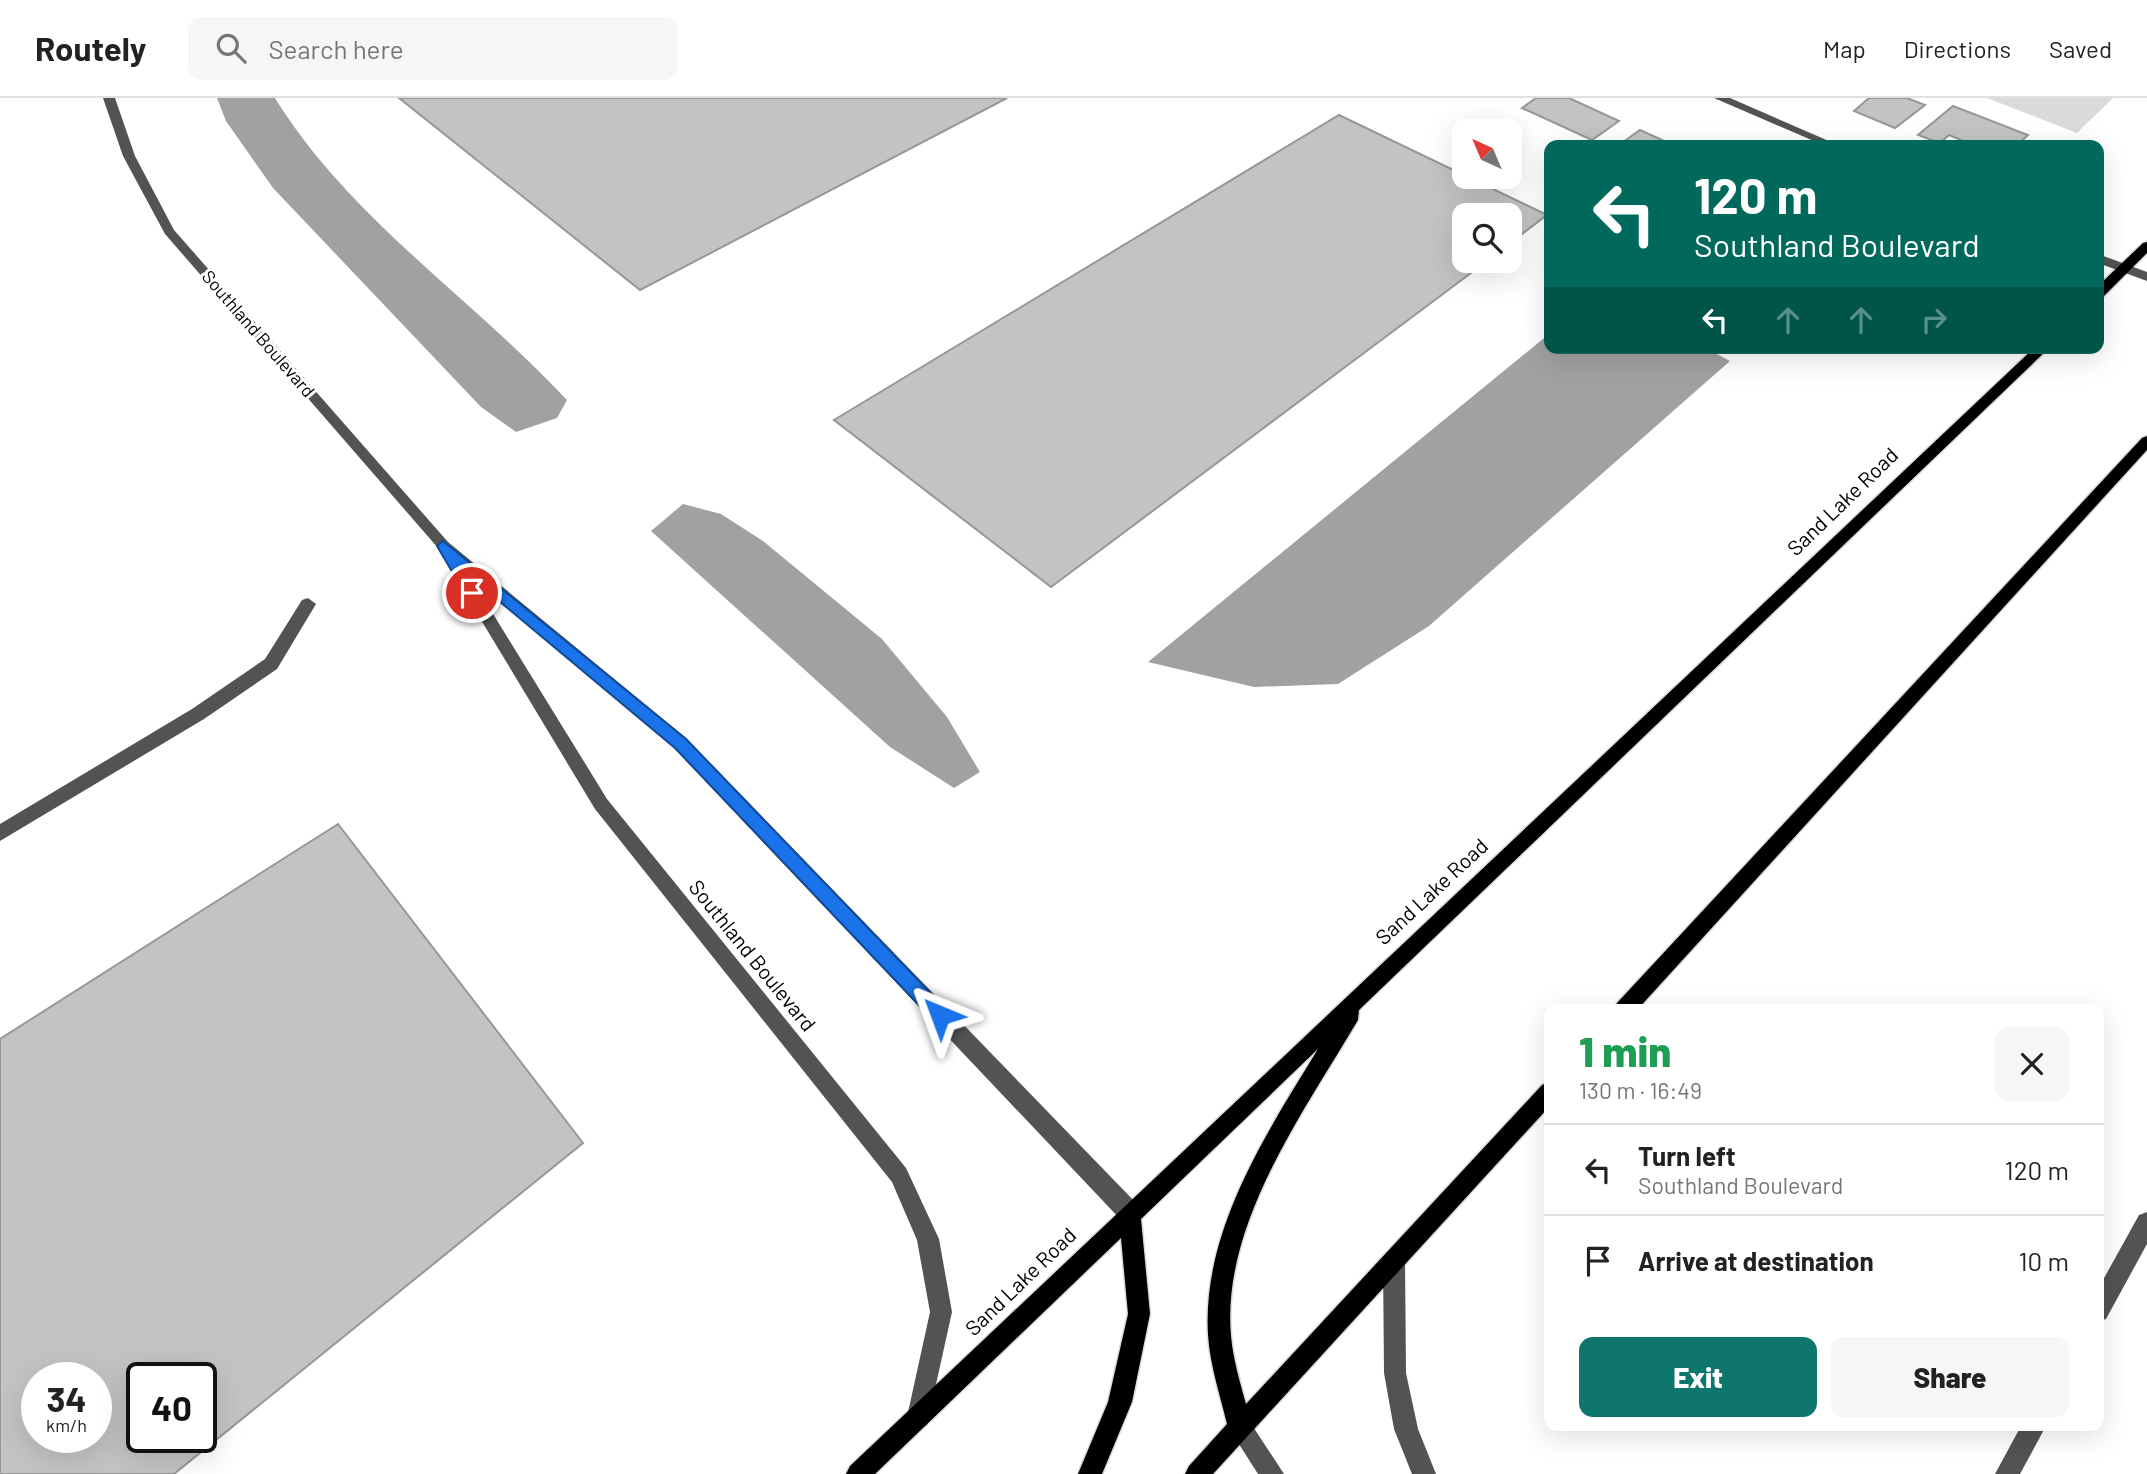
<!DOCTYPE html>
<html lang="en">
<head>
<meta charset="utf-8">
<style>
  :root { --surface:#fff; --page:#f6f6f6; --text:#222; --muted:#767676; --line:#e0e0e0; --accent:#0f766e }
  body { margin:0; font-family:Barlow,sans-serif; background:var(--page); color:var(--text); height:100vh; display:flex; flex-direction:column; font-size:26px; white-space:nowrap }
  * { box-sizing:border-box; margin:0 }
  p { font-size:23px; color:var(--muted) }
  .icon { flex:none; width:38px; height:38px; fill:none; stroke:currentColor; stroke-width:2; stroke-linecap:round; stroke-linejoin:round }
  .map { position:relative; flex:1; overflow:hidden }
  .side { position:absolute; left:1544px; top:906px; width:560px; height:427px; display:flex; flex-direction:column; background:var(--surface); border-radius:14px; box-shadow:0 7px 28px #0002 }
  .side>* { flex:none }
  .hud { position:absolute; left:1544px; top:42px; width:560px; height:214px; border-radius:14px; box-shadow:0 7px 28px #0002; background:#00695c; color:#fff; overflow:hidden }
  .needle { width:46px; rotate:316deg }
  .fabs { position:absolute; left:1452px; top:21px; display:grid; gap:14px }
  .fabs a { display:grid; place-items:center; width:70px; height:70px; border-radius:14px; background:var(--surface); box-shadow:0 7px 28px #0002; font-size:35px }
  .speed { position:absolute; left:21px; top:1264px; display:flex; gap:14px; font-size:35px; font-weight:700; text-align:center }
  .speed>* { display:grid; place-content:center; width:91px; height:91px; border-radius:50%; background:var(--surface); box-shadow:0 7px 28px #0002; line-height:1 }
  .speed small { font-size:18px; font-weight:400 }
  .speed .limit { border:4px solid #111; border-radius:10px; background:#fff; color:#111 }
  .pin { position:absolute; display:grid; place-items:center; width:60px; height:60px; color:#fff; margin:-30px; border:4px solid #fff; border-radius:50%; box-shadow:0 2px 7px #0007 }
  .me { position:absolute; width:77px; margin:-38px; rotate:316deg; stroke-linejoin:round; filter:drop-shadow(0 0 5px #0008) }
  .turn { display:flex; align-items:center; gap:24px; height:147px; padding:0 35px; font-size:32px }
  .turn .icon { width:91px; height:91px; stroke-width:2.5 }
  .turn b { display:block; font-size:49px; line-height:60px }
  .lanes { display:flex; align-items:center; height:66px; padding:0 35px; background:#0003; justify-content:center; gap:35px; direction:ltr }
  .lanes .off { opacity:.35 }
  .round { display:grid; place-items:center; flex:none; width:74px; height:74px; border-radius:14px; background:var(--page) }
  .summary { display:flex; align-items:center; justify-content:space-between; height:119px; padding:0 35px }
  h1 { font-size:42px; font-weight:800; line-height:52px; color:#1e9e55 }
  .cta { display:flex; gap:14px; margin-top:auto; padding:14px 35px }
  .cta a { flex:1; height:80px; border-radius:14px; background:var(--accent); color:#fff; font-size:28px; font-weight:800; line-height:80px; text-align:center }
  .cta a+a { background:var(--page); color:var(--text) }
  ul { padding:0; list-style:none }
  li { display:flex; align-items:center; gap:21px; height:91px; padding:0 35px; border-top:2px solid var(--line) }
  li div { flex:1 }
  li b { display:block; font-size:26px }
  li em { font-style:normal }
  header { display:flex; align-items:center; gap:42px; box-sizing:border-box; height:98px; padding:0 35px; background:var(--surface); border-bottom:2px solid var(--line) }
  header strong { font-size:33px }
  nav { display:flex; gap:38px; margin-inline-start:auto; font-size:24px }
  .search { width:490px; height:63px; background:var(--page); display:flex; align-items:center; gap:18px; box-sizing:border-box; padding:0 24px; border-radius:14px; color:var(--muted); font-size:26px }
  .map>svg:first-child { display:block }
</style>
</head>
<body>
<header>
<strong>Routely</strong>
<div class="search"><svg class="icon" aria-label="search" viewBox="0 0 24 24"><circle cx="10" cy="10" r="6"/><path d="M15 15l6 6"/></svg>Search here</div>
<nav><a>Map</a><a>Directions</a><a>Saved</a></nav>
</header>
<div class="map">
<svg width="2147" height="1376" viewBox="0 0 2147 1376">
  <rect width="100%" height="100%" fill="#fff"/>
  <path fill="#dadada" d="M1987,0H2113L2077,35Z"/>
  <g fill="#a1a1a1">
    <path d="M217,0H275C349,120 472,200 567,302L557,320L516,334L481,309L273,90L226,23Z"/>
    <path d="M1549,236V250H1705L1730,263L1429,528L1338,586L1254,589L1148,564Z"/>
    <path d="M683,406L721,416L763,443L882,541L947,619L980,674L954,690L890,649L651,433Z"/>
  </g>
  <g fill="#c3c3c3" stroke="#979797" stroke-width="2" fill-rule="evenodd">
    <path d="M399,0H1007L640,192Z"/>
    <path d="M1536,0H1569L1619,23L1592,42L1522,10Z"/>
    <path d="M1869,0H1907L1925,7L1895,30L1854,13Z"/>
    <path d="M1953,8L2028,37L2017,47H1973L1949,37L1940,45L1918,37Z"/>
    <path d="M1339,17L1547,117L1510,145V117H1465V163H1487L1051,489L834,322Z"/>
    <path d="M1640,32L1673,47H1619Z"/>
    <path d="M338,726L583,1045L174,1376H0V941ZM37,1279H96V1339H37ZM142,1279H201V1339H142Z"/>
  </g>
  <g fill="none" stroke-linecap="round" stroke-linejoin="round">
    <defs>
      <g id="major">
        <path d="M2147,144V155L2103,199L2098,200V188L2143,145Z"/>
        <path d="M2034,250H2049L1359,912L1358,922C1304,1014 1221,1126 1231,1238C1233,1261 1240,1284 1246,1306L1542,987L1549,984V1009L1213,1376H1185L1189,1368L1227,1326C1220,1297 1210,1267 1208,1237C1202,1133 1266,1036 1318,951L1141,1121L1150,1216L1132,1304L1102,1376H1078L1108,1304L1128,1216L1121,1140L875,1376H846L850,1368Z"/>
        <path d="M2147,338V352L1637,912H1614L1617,905L2142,340Z"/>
      </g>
    </defs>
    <use href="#major" stroke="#dbdbdb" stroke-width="3"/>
    <g fill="#535353" fill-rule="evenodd">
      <path d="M103,0H115L135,58L174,132L448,444L686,640L1138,1107L1141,1115L1138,1123L1130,1126L1122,1123L674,650L471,480L607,701L906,1070L939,1141L952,1214L927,1327L919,1331L911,1327L907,1319L930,1214L917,1142L892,1084L595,711L446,464L445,458L165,136L123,58Z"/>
      <path d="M1714,0H1730L1838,47H1823Z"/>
      <path d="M2098,156L2147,174V183L2098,165Z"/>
      <path d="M308,500L316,506L277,571L204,621L0,743V726L192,611L265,561L302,502Z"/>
      <path d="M2147,1114V1146L2106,1221L2098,1224V1191L2139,1117Z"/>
      <path d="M1394,1152L1402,1155L1405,1163L1406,1275L1418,1331L1436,1376H1412L1394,1331L1384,1275L1383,1163L1386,1155Z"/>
      <path d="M1240,1317L1248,1321L1284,1376H1258L1228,1329L1232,1321Z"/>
      <path d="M2021,1328H2046L2020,1376H1995Z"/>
    </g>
    <use href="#major" fill="#000" fill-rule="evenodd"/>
  </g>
  <path fill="#1a73e8" stroke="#114b97" stroke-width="2" d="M443,443L686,641L946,911L949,917L946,923L940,926L934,923L675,650L468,477L479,495L472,501L467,499L437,448Z"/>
  <g text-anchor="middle" stroke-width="6" stroke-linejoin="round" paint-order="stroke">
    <g font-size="18" fill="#000" stroke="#fff">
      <text transform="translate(258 236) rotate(49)" y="6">Southland Boulevard</text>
    </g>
    <g font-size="21" fill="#000" stroke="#fff">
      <text transform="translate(1843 404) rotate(-44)" y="7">Sand Lake Road</text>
      <text transform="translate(1432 794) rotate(-43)" y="7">Sand Lake Road</text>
      <text transform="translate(752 858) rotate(51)" y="7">Southland Boulevard</text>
      <text transform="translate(1021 1184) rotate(-44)" y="7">Sand Lake Road</text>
    </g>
  </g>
</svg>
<div class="fabs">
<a><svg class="needle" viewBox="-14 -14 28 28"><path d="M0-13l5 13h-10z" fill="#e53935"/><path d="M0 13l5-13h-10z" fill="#767676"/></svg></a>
<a><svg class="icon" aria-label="search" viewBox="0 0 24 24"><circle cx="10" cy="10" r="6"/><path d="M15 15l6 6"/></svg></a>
</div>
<div class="speed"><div>34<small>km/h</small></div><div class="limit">40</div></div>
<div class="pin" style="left:472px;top:495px;background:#d93025"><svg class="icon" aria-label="arrive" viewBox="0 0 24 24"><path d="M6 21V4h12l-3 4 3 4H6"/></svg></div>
<svg class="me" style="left:940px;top:917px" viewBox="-20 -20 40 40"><path d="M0-17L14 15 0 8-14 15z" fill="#1a73e8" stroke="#fff" stroke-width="4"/></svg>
<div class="hud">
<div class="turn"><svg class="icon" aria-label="left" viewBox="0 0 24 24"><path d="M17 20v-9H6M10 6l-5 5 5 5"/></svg><div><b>120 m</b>Southland Boulevard</div></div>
<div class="lanes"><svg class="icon" aria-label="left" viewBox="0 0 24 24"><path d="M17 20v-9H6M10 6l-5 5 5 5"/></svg><svg class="icon off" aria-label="ahead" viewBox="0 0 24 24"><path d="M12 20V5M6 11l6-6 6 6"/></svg><svg class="icon off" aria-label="ahead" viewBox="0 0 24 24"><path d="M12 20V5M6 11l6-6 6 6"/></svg><svg class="icon off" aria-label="right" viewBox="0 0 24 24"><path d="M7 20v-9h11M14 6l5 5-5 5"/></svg></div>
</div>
<section class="side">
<div class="summary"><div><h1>1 min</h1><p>130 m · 16:49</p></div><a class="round"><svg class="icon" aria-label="close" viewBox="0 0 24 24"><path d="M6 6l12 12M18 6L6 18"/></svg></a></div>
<ul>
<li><svg class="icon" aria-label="left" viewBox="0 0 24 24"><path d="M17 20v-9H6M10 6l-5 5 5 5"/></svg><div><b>Turn left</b><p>Southland Boulevard</p></div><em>120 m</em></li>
<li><svg class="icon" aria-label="arrive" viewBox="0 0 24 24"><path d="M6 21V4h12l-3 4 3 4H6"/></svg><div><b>Arrive at destination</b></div><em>10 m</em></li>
</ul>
<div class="cta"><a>Exit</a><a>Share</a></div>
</section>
</div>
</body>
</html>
